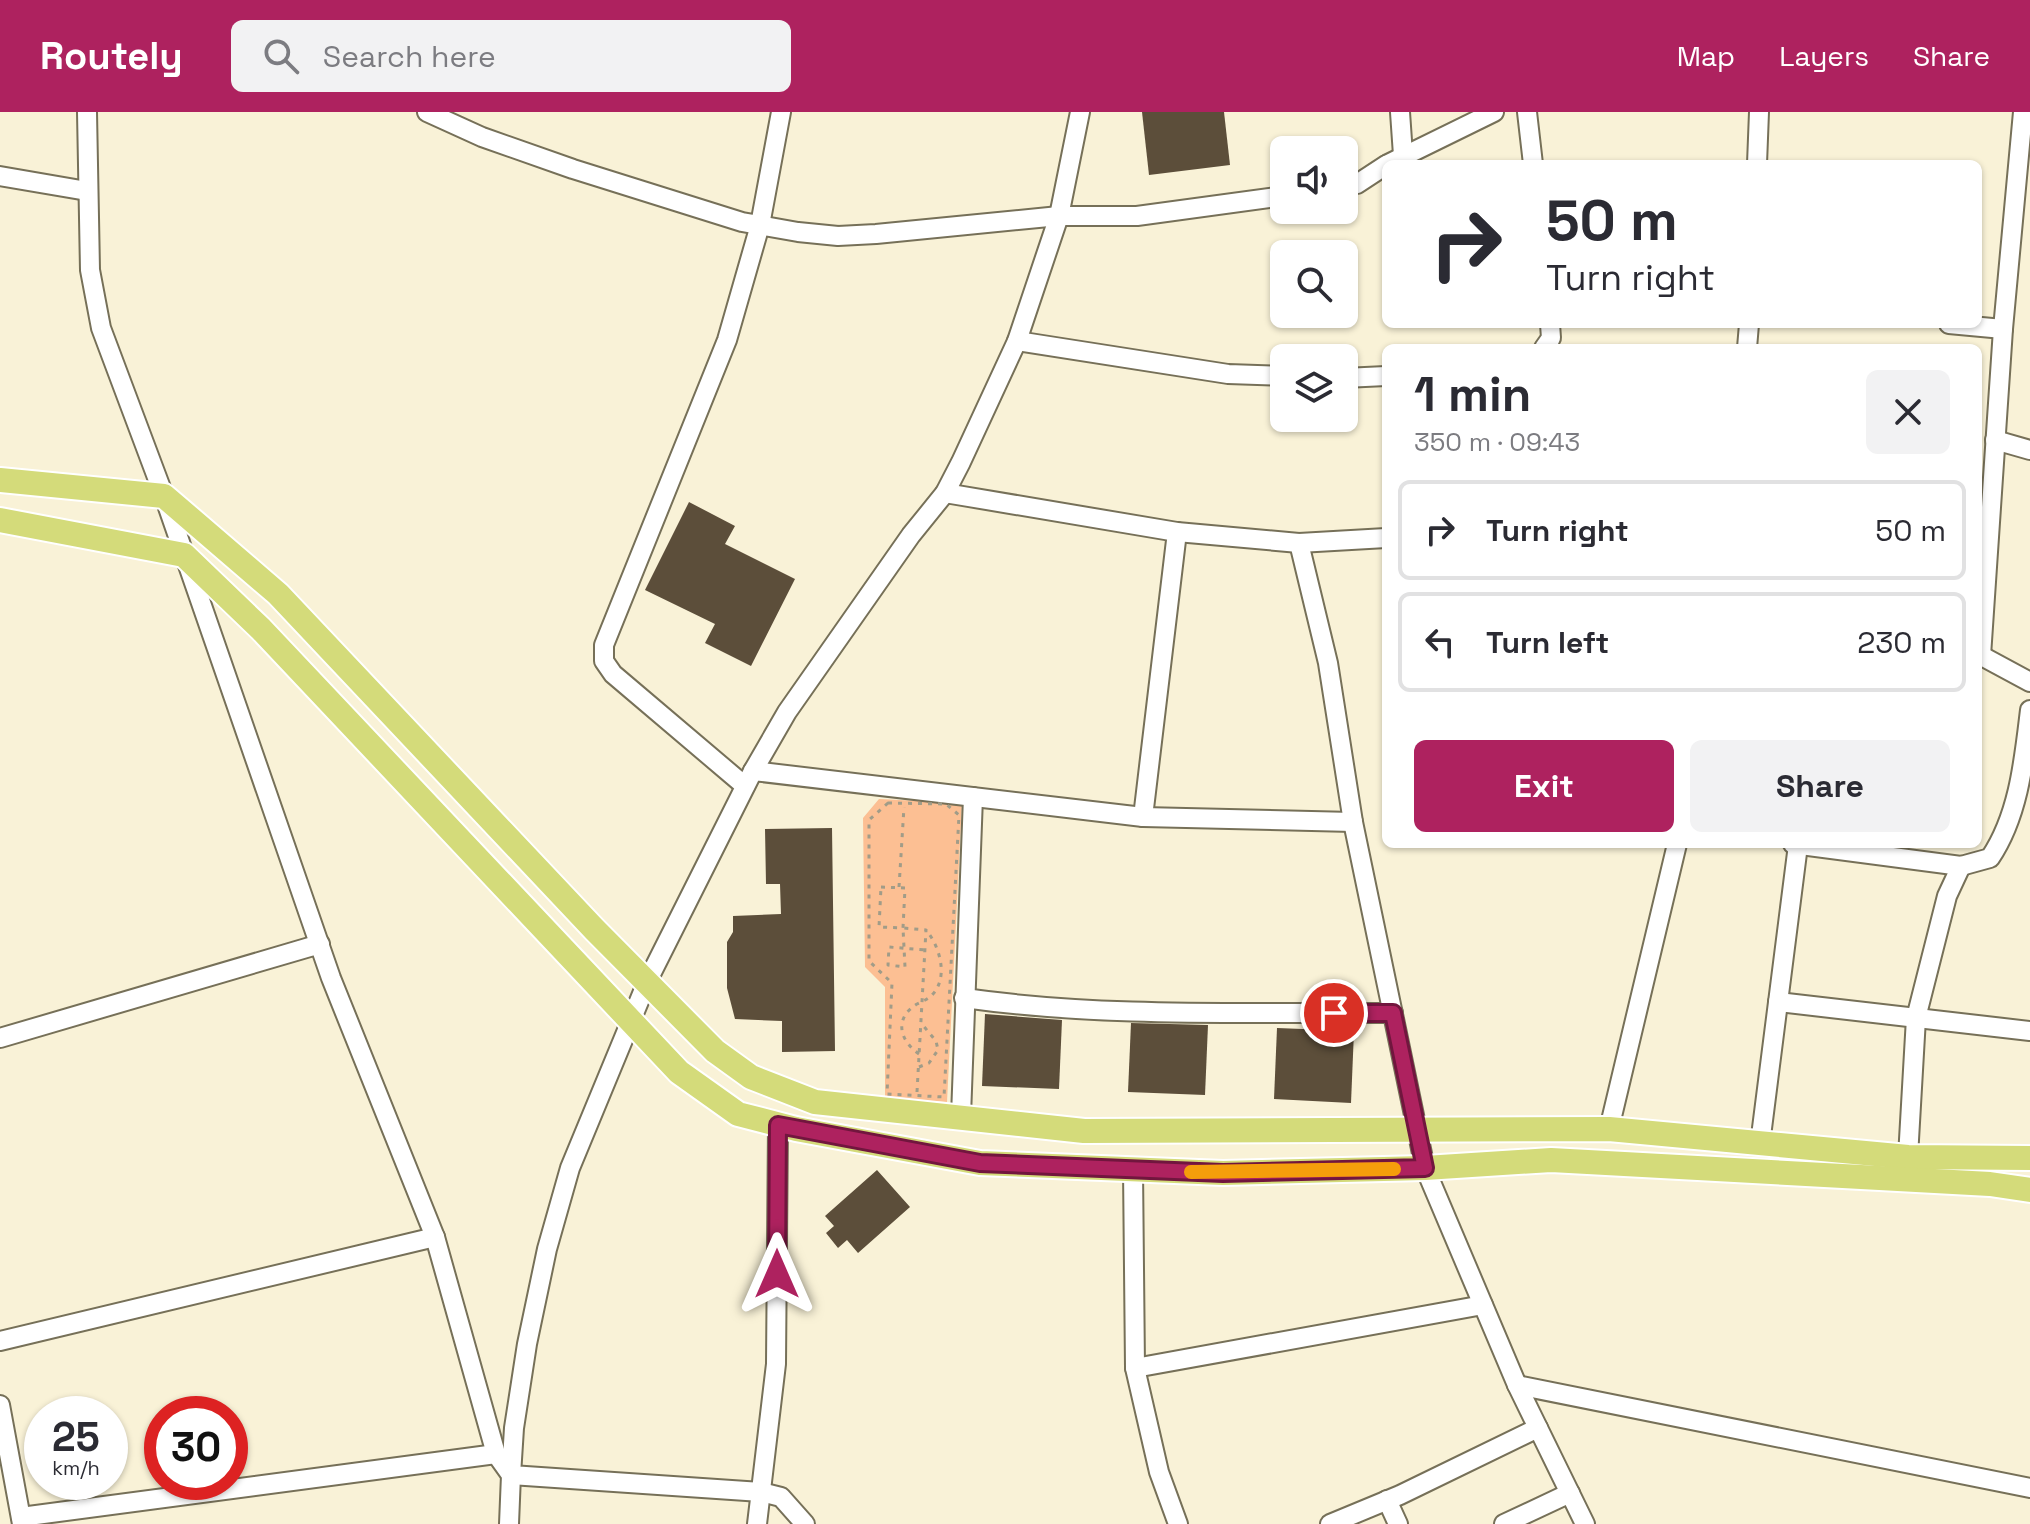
<!DOCTYPE html>
<html lang="en">
<head>
<meta charset="utf-8">
<style>
  :root { --surface:#fff; --page:#f2f2f3; --text:#2b2b33; --muted:#7c7c81; --line:#e1e1e2; --accent:#ae225f }
  body { margin:0; font-family:"Space Grotesk",sans-serif; background:var(--page); color:var(--text); height:100vh; display:flex; flex-direction:column; font-size:30px; white-space:nowrap }
  * { box-sizing:border-box; margin:0 }
  p { font-size:26px; color:var(--muted) }
  .icon { flex:none; width:44px; height:44px; fill:none; stroke:currentColor; stroke-width:2; stroke-linecap:round; stroke-linejoin:round }
  .map { position:relative; flex:1; overflow:hidden }
  .drawer { position:absolute; left:1382px; top:232px; width:600px; height:504px; display:flex; flex-direction:column; background:var(--surface); border-radius:12px; box-shadow:0 2px 6px #0004 }
  .drawer>* { flex:none }
  .hud { position:absolute; left:1382px; top:48px; width:600px; height:168px; border-radius:12px; box-shadow:0 2px 6px #0004; background:#fff; color:var(--text); overflow:hidden }
  .tools { position:absolute; left:1270px; top:24px; display:grid; gap:16px }
  .tools a { display:grid; place-items:center; width:88px; height:88px; border-radius:12px; background:var(--surface); box-shadow:0 2px 6px #0004; font-size:40px }
  .speed { position:absolute; left:24px; top:1284px; display:flex; gap:16px; font-size:40px; font-weight:700; text-align:center }
  .speed>* { display:grid; place-content:center; width:104px; height:104px; border-radius:50%; background:var(--surface); box-shadow:0 2px 6px #0004; line-height:1 }
  .speed small { font-size:20px; font-weight:400 }
  .speed .limit { border:12px solid #d22; background:#fff; color:#111 }
  .pin { position:absolute; display:grid; place-items:center; width:68px; height:68px; color:#fff; margin:-34px; border:4px solid #fff; border-radius:50%; box-shadow:0 2px 8px #0007 }
  .me { position:absolute; width:88px; margin:-44px; rotate:0deg; stroke-linejoin:round; filter:drop-shadow(0 0 6px #0008) }
  .turn { display:flex; align-items:center; gap:28px; height:168px; padding:0 32px; font-size:36px }
  .turn .icon { width:104px; height:104px; stroke-width:2.5 }
  .turn b { display:block; font-size:56px; line-height:68px }
  .round { display:grid; place-items:center; flex:none; width:84px; height:84px; border-radius:12px; background:var(--page) }
  .head { display:flex; align-items:center; justify-content:space-between; height:136px; padding:0 32px }
  h1 { font-size:48px; font-weight:600; line-height:60px }
  .primary-button { display:flex; gap:16px; margin-top:auto; padding:16px 32px }
  .primary-button a { flex:1; height:92px; border-radius:12px; background:var(--accent); color:#fff; font-size:32px; font-weight:600; line-height:92px; text-align:center }
  .primary-button a+a { background:var(--page); color:var(--text) }
  ul { padding:0; list-style:none }
  li { display:flex; align-items:center; gap:24px; height:100px; margin:0 16px 12px; padding:0 16px; border:4px solid var(--line); border-radius:12px }
  li div { flex:1 }
  li b { display:block; font-size:30px }
  li em { font-style:normal }
  header { display:flex; align-items:center; gap:48px; box-sizing:border-box; height:112px; padding:0 40px; background:var(--accent); color:#fff }
  header strong { font-size:38px }
  nav { display:flex; gap:44px; margin-inline-start:auto; font-size:28px }
  .search { width:560px; height:72px; background:var(--page); display:flex; align-items:center; gap:20px; box-sizing:border-box; padding:0 28px; border-radius:12px; color:var(--muted); font-size:30px }
  .map>svg:first-child { display:block }
</style>
</head>
<body>
<header>
<strong>Routely</strong>
<div class="search"><svg class="icon" aria-label="search" viewBox="0 0 24 24"><circle cx="10" cy="10" r="6"/><path d="M15 15l6 6"/></svg>Search here</div>
<nav><a>Map</a><a>Layers</a><a>Share</a></nav>
</header>
<div class="map">
<svg width="2030" height="1412" viewBox="0 0 2030 1412">
  <rect width="100%" height="100%" fill="#f9f2d7"/>
  <path fill="#fcbf93" d="M879,687L962,691L947,990L885,986V875L865,855L863,706Z"/>
  <g fill="#5c4e3a">
    <path d="M1142,0H1224L1230,53L1149,63Z"/>
    <path d="M689,390L735,414L725,432L795,467L751,554L705,531L715,512L645,478Z"/>
    <path d="M832,716L835,939L782,940V909L735,907L727,876V830L733,820V804L781,802L780,772H766L765,717Z"/>
    <path d="M985,902L1062,908L1059,977L982,974Z"/>
    <path d="M1131,911L1208,913L1205,983L1128,980Z"/>
    <path d="M1277,916L1354,919L1351,991L1274,987Z"/>
    <path d="M877,1058L910,1095L858,1141L847,1128L838,1136L826,1121L834,1114L825,1104Z"/>
  </g>
  <g fill="none" stroke-linecap="round" stroke-linejoin="round">
    <defs>
      <g id="minor">
        <path d="M87,0L90,158L101,216L164,384L331,866L435,1125L496,1342L511,1363L509,1412"/>
        <path d="M427,0L482,25L573,57L742,110L798,120L838,124L876,122L1059,104H1137L1284,84"/>
        <path d="M1400,0L1403,43"/>
        <path d="M1527,0L1533,52"/>
        <path d="M1388,52L1494,0"/>
        <path d="M1757,52L1759,0"/>
        <path d="M0,64L87,79"/>
        <path d="M1344,74L1357,72L1386,53"/>
        <path d="M1949,212L2003,217"/>
        <path d="M1017,229L1228,262L1284,264"/>
        <path d="M1544,236L1551,226L1550,212"/>
        <path d="M1747,236L1749,212"/>
        <path d="M1344,266L1386,264"/>
        <path d="M1995,328L2030,338"/>
        <path d="M945,381L1177,420L1299,431L1386,426"/>
        <path d="M1299,431L1328,551L1353,710L1425,1056L1517,1273L1585,1412"/>
        <path d="M1978,542L2030,570"/>
        <path d="M1981,544L2003,217L2023,0"/>
        <path d="M753,659L1143,705L1353,710"/>
        <path d="M745,674L613,562L604,549V533L727,228L760,113L781,0"/>
        <path d="M1143,705L1177,420"/>
        <path d="M1793,732L1961,754L1990,746C2019,703 2024,648 2030,598"/>
        <path d="M964,886C1105,906 1250,900 1393,901"/>
        <path d="M1778,890L2030,919"/>
        <path d="M0,926L320,832"/>
        <path d="M961,1004L973,685"/>
        <path d="M1609,1017L1677,732"/>
        <path d="M1760,1032L1798,733"/>
        <path d="M1908,1045L1916,906L1947,784L1961,754"/>
        <path d="M1133,1057L1135,1256L1159,1360L1178,1412"/>
        <path d="M0,1229L435,1125"/>
        <path d="M1135,1256L1483,1193"/>
        <path d="M1517,1273L2030,1376"/>
        <path d="M0,1293L22,1412"/>
        <path d="M1387,1388L1398,1412"/>
        <path d="M21,1405L496,1342"/>
        <path d="M757,1412L776,1252L778,1013"/>
        <path d="M805,1412L781,1385L761,1380L511,1363L514,1316L527,1232L547,1137L570,1056L647,870L753,659L787,600L911,423L945,381L961,350L1017,229L1059,104L1080,0"/>
        <path d="M1330,1412L1400,1383L1538,1316"/>
        <path d="M1504,1412L1570,1381"/>
      </g>
      <g id="major">
        <path d="M0,368L164,384L278,482L594,817L715,939L751,965L815,990L1084,1019L1609,1017L1908,1045L2030,1046"/>
        <path d="M0,408L184,443L261,517L679,960L738,1002L796,1017L980,1051L1223,1061L1425,1056L1551,1048L1990,1072L2030,1078"/>
      </g>
    </defs>
    <use href="#minor" stroke="#767058" stroke-width="22"/>
    <use href="#major" stroke="#fff" stroke-width="28"/>
    <g stroke="#a19c88" stroke-width="3" stroke-dasharray="4 6" stroke-linecap="butt">
      <path d="M888,691L946,692L959,703L944,985L887,982L892,871L869,849V708Z"/>
      <path d="M881,775L905,776L903,816L879,815Z"/>
      <path d="M899,775L904,695"/>
      <path d="M919,942C899,928 894,906 917,892C923,889 929,887 933,882C949,864 939,833 926,818"/>
      <path d="M919,955L929,951L938,938L936,929L921,911"/>
      <path d="M917,980C920,926 923,872 926,818L903,816L905,855L888,853L889,835L925,838"/>
    </g>
    <use href="#minor" stroke="#fff" stroke-width="18"/>
    <use href="#major" stroke="#d4db7a" stroke-width="24"/>
  </g>
  <g fill="none" stroke-linecap="round" stroke-linejoin="round">
    <defs>
      <path id="route" d="M777,1162L778,1013L980,1051L1223,1061L1425,1056L1393,901H1334"/>
    </defs>
    <use href="#route" stroke="#71163e" stroke-width="20"/>
    <use href="#route" stroke="#ae225f" stroke-width="14"/>
    <path stroke="#f59e0b" stroke-width="14" d="M1191,1060L1394,1057"/>
  </g>
</svg>
<div class="tools">
<a><svg class="icon" aria-label="sound" viewBox="0 0 24 24"><path d="M4 9h4l5-4v14l-5-4H4zM17 9q2 3 0 6"/></svg></a>
<a><svg class="icon" aria-label="search" viewBox="0 0 24 24"><circle cx="10" cy="10" r="6"/><path d="M15 15l6 6"/></svg></a>
<a><svg class="icon" aria-label="layers" viewBox="0 0 24 24"><path d="M12 4l9 5-9 5-9-5zM3 14l9 5 9-5"/></svg></a>
</div>
<div class="speed"><div>25<small>km/h</small></div><div class="limit">30</div></div>
<div class="pin" style="left:1334px;top:901px;background:#d93025"><svg class="icon" aria-label="arrive" viewBox="0 0 24 24"><path d="M6 21V4h12l-3 4 3 4H6"/></svg></div>
<svg class="me" style="left:777px;top:1162px" viewBox="-20 -20 40 40"><path d="M0-17L14 15 0 8-14 15z" fill="#ae225f" stroke="#fff" stroke-width="4"/></svg>
<div class="hud">
<div class="turn"><svg class="icon" aria-label="right" viewBox="0 0 24 24"><path d="M7 20v-9h11M14 6l5 5-5 5"/></svg><div><b>50 m</b>Turn right</div></div>
</div>
<section class="drawer">
<div class="head"><div><h1>1 min</h1><p>350 m · 09:43</p></div><a class="round"><svg class="icon" aria-label="close" viewBox="0 0 24 24"><path d="M6 6l12 12M18 6L6 18"/></svg></a></div>
<ul>
<li><svg class="icon" aria-label="right" viewBox="0 0 24 24"><path d="M7 20v-9h11M14 6l5 5-5 5"/></svg><div><b>Turn right</b></div><em>50 m</em></li>
<li><svg class="icon" aria-label="left" viewBox="0 0 24 24"><path d="M17 20v-9H6M10 6l-5 5 5 5"/></svg><div><b>Turn left</b></div><em>230 m</em></li>
</ul>
<div class="primary-button"><a>Exit</a><a>Share</a></div>
</section>
</div>
</body>
</html>
